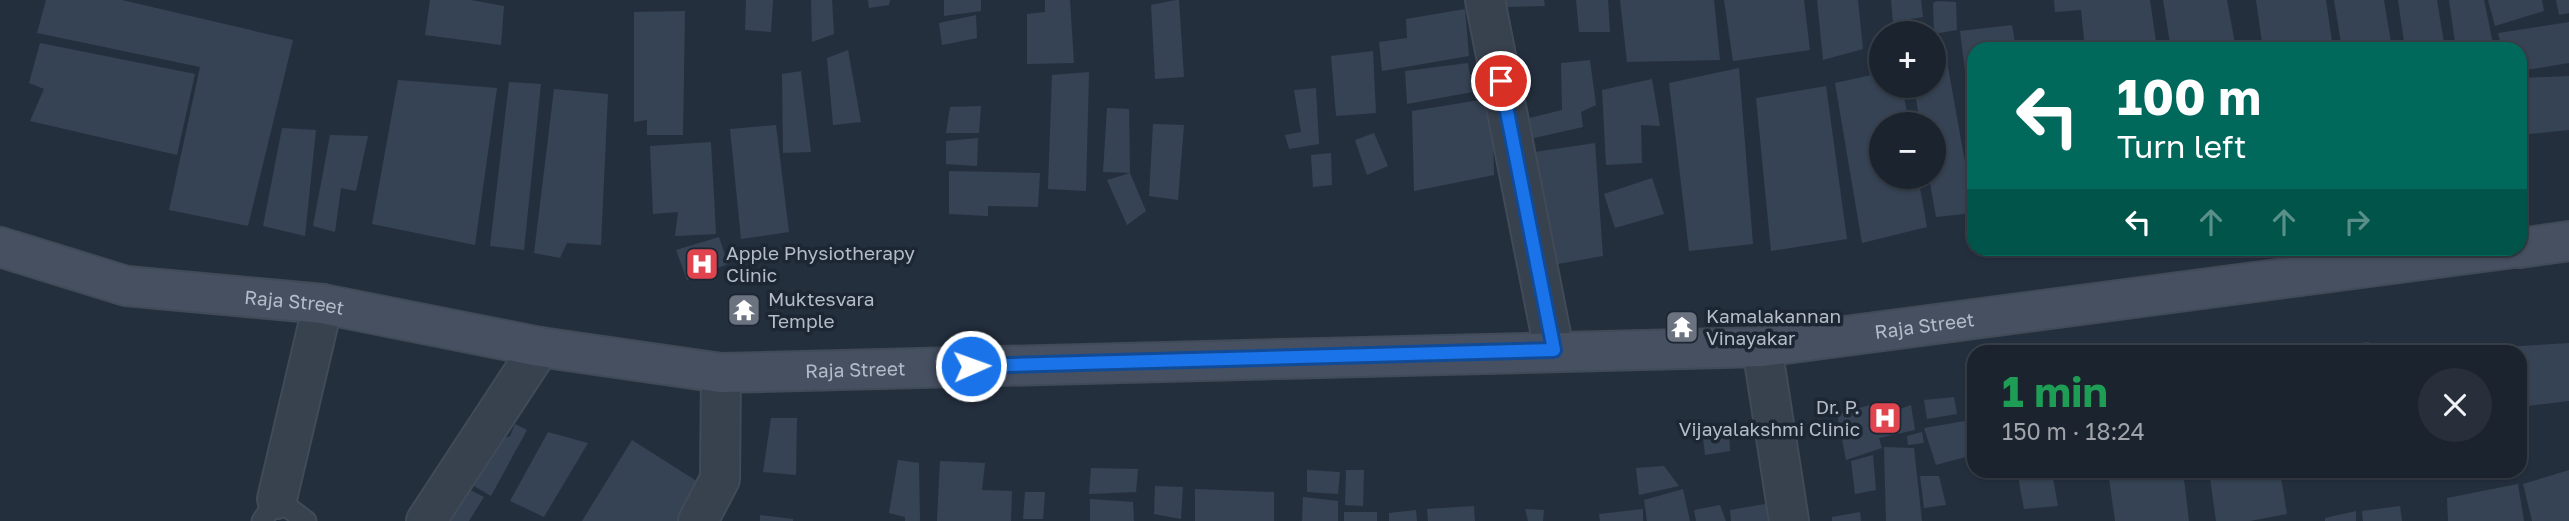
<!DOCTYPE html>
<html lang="en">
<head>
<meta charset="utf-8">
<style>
  :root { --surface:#1b232e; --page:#282f3a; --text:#f1f3f6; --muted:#a0a4aa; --line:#39404a }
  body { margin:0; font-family:"Golos Text",sans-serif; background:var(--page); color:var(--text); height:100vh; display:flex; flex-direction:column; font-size:26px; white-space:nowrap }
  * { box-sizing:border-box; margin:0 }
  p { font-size:23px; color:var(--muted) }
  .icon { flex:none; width:38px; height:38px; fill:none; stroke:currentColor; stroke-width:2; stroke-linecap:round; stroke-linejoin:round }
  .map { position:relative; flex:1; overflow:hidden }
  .drawer { position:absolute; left:1967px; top:345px; width:560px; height:133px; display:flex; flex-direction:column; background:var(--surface); border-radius:21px; box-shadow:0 2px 5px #0004,0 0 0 2px var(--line) }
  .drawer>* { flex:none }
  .banner { position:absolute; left:1967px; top:42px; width:560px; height:214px; border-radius:21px; box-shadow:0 2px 5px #0004,0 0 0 2px var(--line); background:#00695c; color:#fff; overflow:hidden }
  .controls { position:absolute; left:1869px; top:21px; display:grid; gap:14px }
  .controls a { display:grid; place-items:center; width:77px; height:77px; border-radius:50%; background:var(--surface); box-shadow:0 2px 5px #0004,0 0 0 2px var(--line); font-size:35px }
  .pin { position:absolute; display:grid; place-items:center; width:60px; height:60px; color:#fff; margin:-30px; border:4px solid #fff; border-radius:50%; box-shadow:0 2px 7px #0007 }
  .me { position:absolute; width:77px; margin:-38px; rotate:88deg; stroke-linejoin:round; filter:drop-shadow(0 0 5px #0008) }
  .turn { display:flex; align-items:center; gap:24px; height:147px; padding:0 35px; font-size:32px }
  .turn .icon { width:91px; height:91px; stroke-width:2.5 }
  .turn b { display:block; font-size:49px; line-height:60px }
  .lanes { display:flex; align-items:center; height:66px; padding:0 35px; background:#0003; justify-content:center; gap:35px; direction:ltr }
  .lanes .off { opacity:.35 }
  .round { display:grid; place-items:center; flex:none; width:74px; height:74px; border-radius:37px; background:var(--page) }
  .summary { display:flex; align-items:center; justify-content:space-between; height:119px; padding:0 35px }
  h1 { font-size:42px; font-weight:700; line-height:52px; color:#1e9e55 }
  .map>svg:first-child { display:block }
</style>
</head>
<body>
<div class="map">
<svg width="2569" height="521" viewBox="0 0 2569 521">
  <rect width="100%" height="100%" fill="#242f3e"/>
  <g fill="#364354">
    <path d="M46,0H122L293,40L248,226L169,210L200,67L37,33Z"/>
    <path d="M430,0H471L504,6L501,45L425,35Z"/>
    <path d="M746,0H773L771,32L745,30Z"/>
    <path d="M811,0H832L834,34L812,42Z"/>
    <path d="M868,0H890L889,5L869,8Z"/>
    <path d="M944,0H981V11L944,16Z"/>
    <path d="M1045,0H1070L1074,63L1027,64V14L1045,12Z"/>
    <path d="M1176,0H1179L1184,77L1155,79L1151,5Z"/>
    <path d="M1505,0H1544L1545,6L1506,7Z"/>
    <path d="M1576,0H1608L1610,32H1579Z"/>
    <path d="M1620,0H1714L1720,60L1627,62Z"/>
    <path d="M1724,0H1804L1810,50L1733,61Z"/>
    <path d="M1817,0H1858L1863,49L1823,60Z"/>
    <path d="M1891,0H1921L1923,17L1893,22Z"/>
    <path d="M2054,0H2150L2157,49H2085L2081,10L2055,12Z"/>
    <path d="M2163,0H2227L2236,49H2171Z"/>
    <path d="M2256,0H2326L2333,49H2263Z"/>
    <path d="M2334,0H2384L2392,49H2342Z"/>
    <path d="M2398,0H2437L2445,49H2405Z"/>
    <path d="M2449,0H2484L2494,49H2456Z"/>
    <path d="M2488,0H2542L2544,11L2495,26Z"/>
    <path d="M2556,0H2569V13L2559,15Z"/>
    <path d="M1937,1L1956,2L1957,30L1934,34L1933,3Z"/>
    <path d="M1465,9L1469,56L1382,71L1379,42L1407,38L1406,19Z"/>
    <path d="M685,11L683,135H647V120L634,122V12Z"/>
    <path d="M976,15L977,38L942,45L939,23Z"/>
    <path d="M2569,22V63L2520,71V49H2502L2498,33Z"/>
    <path d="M2012,25L2016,49H1974L1972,127L1960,31Z"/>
    <path d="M2073,40L2074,49H2040L2039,48Z"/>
    <path d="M40,43L195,74L177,155L30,121L44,89L29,83Z"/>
    <path d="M848,50L861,122L833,125L827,58Z"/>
    <path d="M1945,50L1974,213L1936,217L1929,177H1934V124H1920L1914,86H1934V52Z"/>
    <path d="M1373,51L1376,113L1336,116L1331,56Z"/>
    <path d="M1590,60L1596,105L1581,112L1583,127L1521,141V120L1562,110L1561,63Z"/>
    <path d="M1468,63L1473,92L1407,104L1405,71Z"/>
    <path d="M1739,68L1753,244L1689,251L1669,83Z"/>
    <path d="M801,71L811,152L783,153L782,74Z"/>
    <path d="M1089,72L1086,191L1048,189L1052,75Z"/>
    <path d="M1881,73V86H1902L1909,124H1881V177H1918L1927,227L1862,243L1835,83Z"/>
    <path d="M2569,76V130L2520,135V78Z"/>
    <path d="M1652,79L1660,126L1641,125L1642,163L1606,165L1602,90Z"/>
    <path d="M398,80L497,88L475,245L372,224Z"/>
    <path d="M509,82L541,84L524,250L490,246Z"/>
    <path d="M1826,86L1847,239L1771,251L1756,98Z"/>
    <path d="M1316,88L1319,144L1289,149L1285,135L1301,132L1294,90Z"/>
    <path d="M554,89L608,94L601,245L567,243L560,258L534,253Z"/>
    <path d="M1492,98L1494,175L1414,191L1412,111Z"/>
    <path d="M981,106L979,133H946L950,107Z"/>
    <path d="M1107,108L1129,109L1130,173L1146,211L1127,225L1107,180L1130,173L1103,172Z"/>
    <path d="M1153,124L1184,125L1178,200L1149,196Z"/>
    <path d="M776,125L789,232L741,239L730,129Z"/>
    <path d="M282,128L316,130L305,236L263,226Z"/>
    <path d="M1374,133L1388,166L1367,175L1355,140Z"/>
    <path d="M330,135L368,136L356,191L341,188L335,232L313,226Z"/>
    <path d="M978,138L977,166L946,164V141Z"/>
    <path d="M711,142L716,234L675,236L678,212L653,214L650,146Z"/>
    <path d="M1595,143L1603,256L1552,265L1539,222L1535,152Z"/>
    <path d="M1331,153L1332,185L1313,187L1311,155Z"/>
    <path d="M949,171L1040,173L1038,207L988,206V216L949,214Z"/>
    <path d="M1652,178L1664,214L1615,228L1604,194Z"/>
    <path d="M719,237L728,264L687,280L676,250Z"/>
    <path d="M2369,342L2370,352H2309L2321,348Z"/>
    <path d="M2569,343V401L2520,407V352H2506L2505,347Z"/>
    <path d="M1954,397L1957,414L1927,419L1924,400Z"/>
    <path d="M1870,405L1877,432L1874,413L1895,408L1898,427L1897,410L1911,405L1915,430L1879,438L1882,448L1846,460L1837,414Z"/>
    <path d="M771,418H797L796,475L763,472Z"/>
    <path d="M1965,421L1973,455L1936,465L1924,428Z"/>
    <path d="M515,424L527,430L491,496L474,486L499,440L510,436Z"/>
    <path d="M548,432L588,443L544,517L510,501Z"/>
    <path d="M1729,432L1730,451L1705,455L1703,437Z"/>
    <path d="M1922,432L1924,443L1908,445L1907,436Z"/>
    <path d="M632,440L706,487L684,521H582Z"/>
    <path d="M1884,447L1914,448L1922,521H1886Z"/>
    <path d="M1873,455L1876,490L1855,494L1851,461Z"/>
    <path d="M898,460L919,463L920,521H905V517L889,513Z"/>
    <path d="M940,461L985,463L982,490L1012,491L1011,521H937Z"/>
    <path d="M1664,466L1679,486L1639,495L1636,468Z"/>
    <path d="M1091,468L1138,469L1136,492L1089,494Z"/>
    <path d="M1307,470L1340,472L1338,494L1307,492Z"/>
    <path d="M1346,470H1364L1363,506L1345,505Z"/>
    <path d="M2569,470V521H2532L2523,484Z"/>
    <path d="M2017,471H2077V475L2053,478L2058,506L2024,509Z"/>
    <path d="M2108,471H2183L2189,521H2115Z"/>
    <path d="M2209,471H2280L2287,514L2250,521H2216Z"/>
    <path d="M1920,476H1939L1946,505L1924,508Z"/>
    <path d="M456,483L484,497L469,521H432Z"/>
    <path d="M2518,484L2524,521H2448L2447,498Z"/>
    <path d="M1155,486L1183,487L1181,519L1154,514Z"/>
    <path d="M1195,489L1274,492V521H1195Z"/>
    <path d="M1683,489L1690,521H1647L1644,500Z"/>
    <path d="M1025,492H1045L1043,519H1023Z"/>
    <path d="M1303,497L1338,501V521H1302Z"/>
    <path d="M1090,499L1133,502L1134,521H1090Z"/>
    <path d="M1771,503L1774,521H1731L1730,510Z"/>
    <path d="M1720,505L1726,521H1696L1694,510Z"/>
    <path d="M1474,506L1475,521H1428L1427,509Z"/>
    <path d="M2400,506L2402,521H2363L2362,511Z"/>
    <path d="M1525,509L1544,510L1543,521H1528Z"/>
    <path d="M1643,509V521H1600L1599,514Z"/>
    <path d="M1416,510L1417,521H1389V513Z"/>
    <path d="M2356,511V521H2325V518Z"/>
    <rect x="1344" y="512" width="33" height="9"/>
    <path d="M1860,512L1861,521H1832V517Z"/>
    <path d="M760,515L793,519V521H760Z"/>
  </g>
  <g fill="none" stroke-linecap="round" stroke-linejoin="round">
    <defs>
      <path id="lane" d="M262,521L277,499L306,521"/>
      <g id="street">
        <path d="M1485,0L1554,350"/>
        <path d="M1762,347L1789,521"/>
        <path d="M277,499L323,304"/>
        <path d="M426,521L540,347"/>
        <path d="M698,521L720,479L721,373"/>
      </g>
      <g id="secondary">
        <path id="s1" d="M0,247L126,286L323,304L540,347L721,373L1762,347L2513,248"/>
        <path d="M2520,248L2569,241"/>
      </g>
    </defs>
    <use href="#lane" stroke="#414a57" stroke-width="23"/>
    <use href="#street" stroke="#414a57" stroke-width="42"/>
    <use href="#secondary" stroke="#414a57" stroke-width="42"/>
    <use href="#lane" stroke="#38414e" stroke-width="19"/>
    <use href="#street" stroke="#38414e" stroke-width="38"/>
    <use href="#secondary" stroke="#465061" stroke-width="38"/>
  </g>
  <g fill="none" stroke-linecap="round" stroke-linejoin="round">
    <defs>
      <path id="route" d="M971,366L1554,350L1501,81"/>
    </defs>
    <use href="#route" stroke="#114b97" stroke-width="18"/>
    <use href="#route" stroke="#1a73e8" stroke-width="12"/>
  </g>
  <defs>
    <symbol id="hospital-square" viewBox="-11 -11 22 22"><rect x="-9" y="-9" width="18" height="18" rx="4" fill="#e0444e" stroke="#1d2633"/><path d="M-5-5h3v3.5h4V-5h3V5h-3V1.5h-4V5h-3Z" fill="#fff"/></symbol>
    <symbol id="temple-square" viewBox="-11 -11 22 22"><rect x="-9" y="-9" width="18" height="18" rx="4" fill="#6b7280" stroke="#1d2633"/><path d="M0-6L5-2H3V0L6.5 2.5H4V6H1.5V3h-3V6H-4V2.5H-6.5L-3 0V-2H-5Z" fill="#fff"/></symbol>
  </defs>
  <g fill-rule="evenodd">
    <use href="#hospital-square" x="683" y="245" width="38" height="38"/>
    <use href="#temple-square" x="725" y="291" width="38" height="38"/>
    <use href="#temple-square" x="1663" y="308" width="38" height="38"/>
    <use href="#hospital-square" x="1866" y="399" width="38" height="38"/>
  </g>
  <g text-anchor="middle" stroke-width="7" stroke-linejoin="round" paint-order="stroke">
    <g font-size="19" fill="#b4bcc9" stroke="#1d2633" text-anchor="start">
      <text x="726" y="260">Apple Physiotherapy<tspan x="726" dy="22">Clinic</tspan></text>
      <text x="768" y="306">Muktesvara<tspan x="768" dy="22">Temple</tspan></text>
      <text x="1706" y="323">Kamalakannan<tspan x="1706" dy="22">Vinayakar</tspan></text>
      <text x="1860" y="414" text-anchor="end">Dr. P.<tspan x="1860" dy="22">Vijayalakshmi Clinic</tspan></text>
    </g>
    <g font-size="19" fill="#b4bcc9" stroke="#1d2633">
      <text dy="7" stroke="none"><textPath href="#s1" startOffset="301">Raja Street</textPath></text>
      <text dy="7" stroke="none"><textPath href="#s1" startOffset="1939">Raja Street</textPath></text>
      <text dy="7" stroke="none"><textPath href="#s1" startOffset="868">Raja Street</textPath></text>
    </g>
  </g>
</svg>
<div class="controls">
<a>+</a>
<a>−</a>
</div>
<div class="pin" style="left:1501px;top:81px;background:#d93025"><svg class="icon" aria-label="arrive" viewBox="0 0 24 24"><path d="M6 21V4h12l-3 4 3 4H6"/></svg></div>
<svg class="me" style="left:971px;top:366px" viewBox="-20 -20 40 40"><circle r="17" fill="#1a73e8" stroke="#fff" stroke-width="3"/><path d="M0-11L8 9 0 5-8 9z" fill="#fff"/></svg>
<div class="banner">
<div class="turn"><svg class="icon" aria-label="left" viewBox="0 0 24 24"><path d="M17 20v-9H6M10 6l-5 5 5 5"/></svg><div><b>100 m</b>Turn left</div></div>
<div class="lanes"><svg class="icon" aria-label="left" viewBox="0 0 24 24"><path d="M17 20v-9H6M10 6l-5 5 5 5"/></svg><svg class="icon off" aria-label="ahead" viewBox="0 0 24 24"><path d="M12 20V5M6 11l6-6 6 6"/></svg><svg class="icon off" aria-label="ahead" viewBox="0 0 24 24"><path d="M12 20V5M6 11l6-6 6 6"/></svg><svg class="icon off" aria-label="right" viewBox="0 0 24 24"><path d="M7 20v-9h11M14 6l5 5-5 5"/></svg></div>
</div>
<section class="drawer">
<div class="summary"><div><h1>1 min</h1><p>150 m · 18:24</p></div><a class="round"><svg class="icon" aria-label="close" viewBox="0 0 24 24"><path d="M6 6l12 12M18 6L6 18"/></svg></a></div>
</section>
</div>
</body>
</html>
